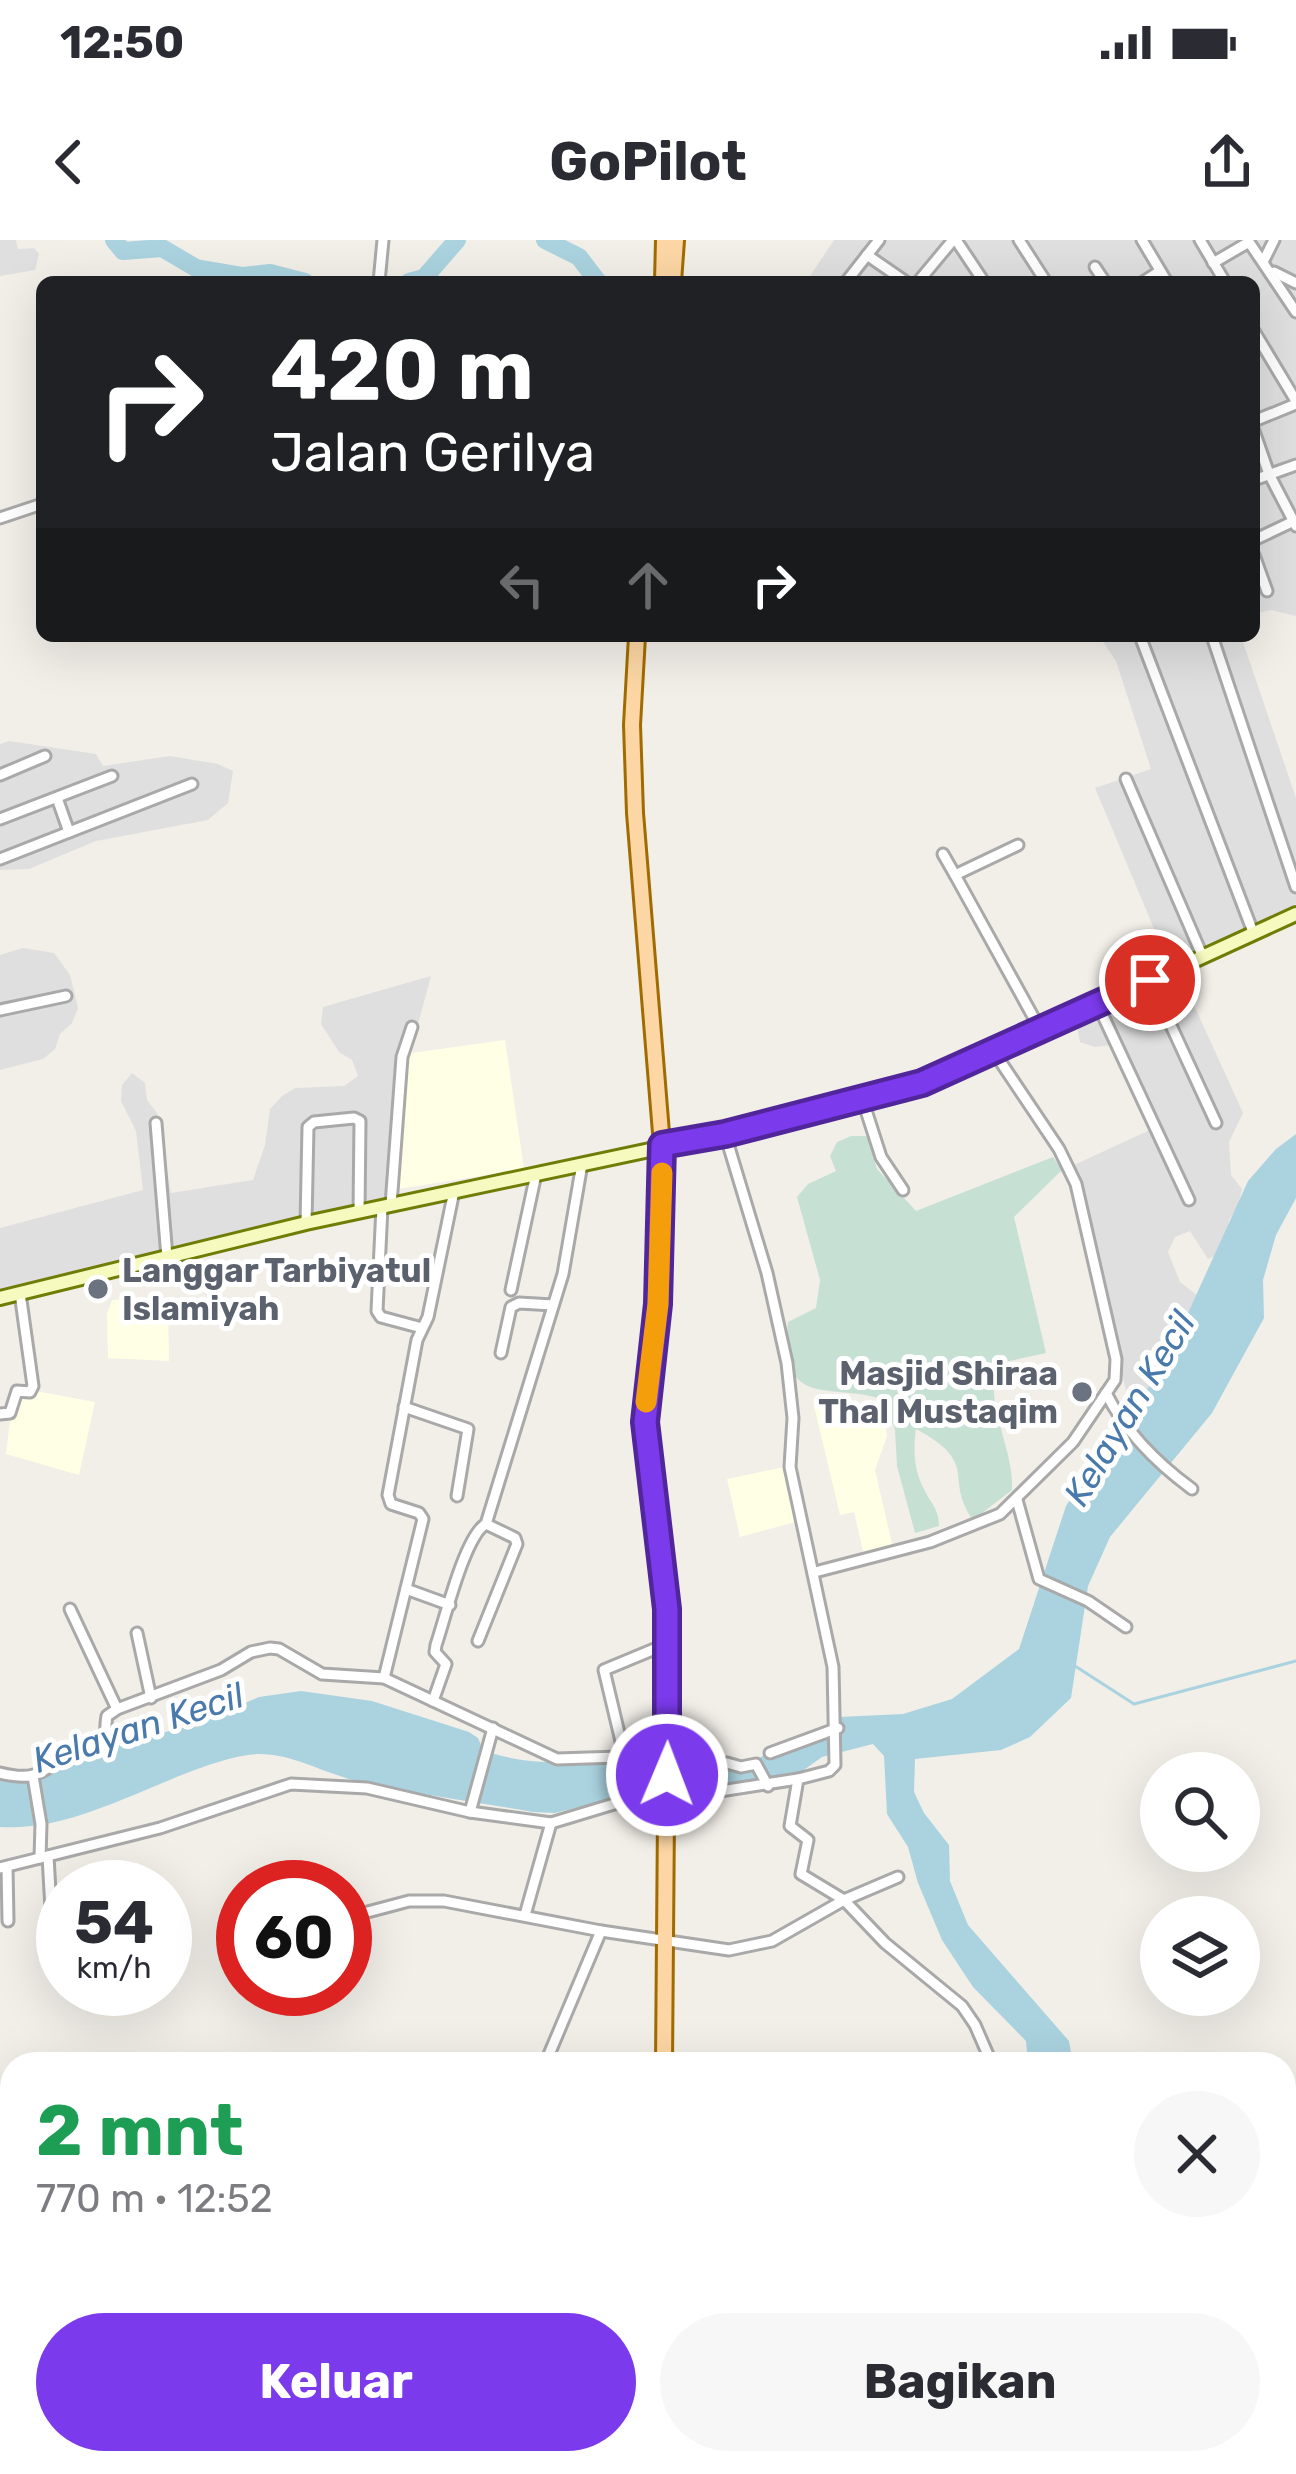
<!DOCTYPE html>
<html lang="id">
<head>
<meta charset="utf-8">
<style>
  :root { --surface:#fff; --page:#f7f7f7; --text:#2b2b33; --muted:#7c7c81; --accent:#7c3aed }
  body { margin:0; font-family:Rubik,sans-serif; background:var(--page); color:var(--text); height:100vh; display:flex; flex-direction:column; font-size:45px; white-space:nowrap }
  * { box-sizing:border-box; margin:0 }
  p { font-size:39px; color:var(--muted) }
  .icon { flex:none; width:66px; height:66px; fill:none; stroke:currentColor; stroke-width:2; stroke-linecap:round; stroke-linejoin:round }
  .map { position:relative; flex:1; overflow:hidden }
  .side { position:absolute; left:0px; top:1812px; width:1296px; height:423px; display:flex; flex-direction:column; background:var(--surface); border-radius:36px 36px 0 0; box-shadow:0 12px 48px #0002 }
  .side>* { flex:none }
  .hud { position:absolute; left:36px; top:36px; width:1224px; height:366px; border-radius:18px; box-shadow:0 12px 48px #0002; background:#202124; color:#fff; overflow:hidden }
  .fabs { position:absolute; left:1140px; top:1512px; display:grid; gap:24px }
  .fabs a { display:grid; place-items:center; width:120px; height:120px; border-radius:50%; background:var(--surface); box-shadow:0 12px 48px #0002; font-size:60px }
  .speed { position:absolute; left:36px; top:1620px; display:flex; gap:24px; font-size:60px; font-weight:700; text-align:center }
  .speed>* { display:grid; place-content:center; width:156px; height:156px; border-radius:50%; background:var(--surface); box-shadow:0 12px 48px #0002; line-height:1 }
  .speed small { font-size:30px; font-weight:400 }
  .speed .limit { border:18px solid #d22; background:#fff; color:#111 }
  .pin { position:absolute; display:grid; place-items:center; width:102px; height:102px; color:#fff; margin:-51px; border:6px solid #fff; border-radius:50%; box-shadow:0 3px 12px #0007 }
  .me { position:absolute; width:132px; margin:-66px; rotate:1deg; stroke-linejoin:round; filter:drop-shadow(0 0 9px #0008) }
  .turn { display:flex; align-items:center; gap:42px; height:252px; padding:0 36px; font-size:54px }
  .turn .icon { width:156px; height:156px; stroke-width:2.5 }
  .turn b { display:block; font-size:84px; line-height:102px }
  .lanes { display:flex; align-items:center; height:114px; padding:0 36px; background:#0003; justify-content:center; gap:60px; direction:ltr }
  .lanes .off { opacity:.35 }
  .round { display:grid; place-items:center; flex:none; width:126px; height:126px; border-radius:63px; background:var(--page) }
  .headline { display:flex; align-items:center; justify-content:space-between; height:204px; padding:0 36px }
  h1 { font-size:72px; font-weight:700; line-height:90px; color:#1e9e55 }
  .cta { display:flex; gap:24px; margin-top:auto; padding:24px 36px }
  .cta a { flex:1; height:138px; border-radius:72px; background:var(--accent); color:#fff; font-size:48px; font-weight:700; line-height:138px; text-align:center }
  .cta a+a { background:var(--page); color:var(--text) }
  .status { display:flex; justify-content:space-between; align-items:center; height:84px; padding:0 60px; background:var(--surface); direction:ltr }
  .status svg { height:33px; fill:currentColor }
  header { display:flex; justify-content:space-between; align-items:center; height:156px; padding:0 36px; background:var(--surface); font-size:54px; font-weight:700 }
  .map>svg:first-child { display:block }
</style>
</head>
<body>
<div class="status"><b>12:50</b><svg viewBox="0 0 49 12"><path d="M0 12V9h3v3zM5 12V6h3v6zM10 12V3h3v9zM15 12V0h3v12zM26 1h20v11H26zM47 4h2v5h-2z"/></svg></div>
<header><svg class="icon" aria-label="back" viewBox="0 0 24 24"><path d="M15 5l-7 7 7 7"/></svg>GoPilot<svg class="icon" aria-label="share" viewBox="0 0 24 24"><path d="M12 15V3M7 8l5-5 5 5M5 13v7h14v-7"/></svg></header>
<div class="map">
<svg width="1296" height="2234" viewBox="0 0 1296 2234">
  <rect width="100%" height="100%" fill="#f2efe9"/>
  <g fill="#e0dfdf">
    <path d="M0,0H16L18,9L34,8L39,14L35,30L0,36Z"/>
    <path d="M834,0H1296V376L1271,370L1254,374V42H806Z"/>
    <path d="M1099,396H1241L1296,558V664L1168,722L1095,548L1151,529L1116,421Z"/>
    <path d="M9,501L96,514L103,526L170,516L218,524L233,531L228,563L208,580L96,601L29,629L0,630V504Z"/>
    <path d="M23,708L54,713L70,735L78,768L72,783L60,794L55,809L43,819L0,830V715Z"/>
    <path d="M1178,730L1243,873L1229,902L1231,935L1242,949L1238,966L1229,980L1223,1013L1208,1019L1190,991L1175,997L1168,1012L1180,1042L1207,1063L1138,1166L1127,1155L1074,925L1152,889L1111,805L1095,807L1080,802L1077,787L1071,782Z"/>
    <path d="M431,736L409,818L391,959L0,1053V988L143,950L136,891L121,861L122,845L132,833L145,843L147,860L157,873L171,953L253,940L265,905L270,869L282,856L295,848L344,846L358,836L352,820L339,812L321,784L323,767Z"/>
  </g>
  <g fill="#ffffe5">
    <path d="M505,800L524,929L392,950L404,814Z"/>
    <path d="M128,1059L130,1063L168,1065L169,1121L108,1118L107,1074L112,1060Z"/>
    <path d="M14,1147L95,1162L79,1235L6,1214Z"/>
    <path d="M836,1159L843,1169L881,1160L887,1196L875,1230L893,1308L864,1315L854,1272L840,1275L814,1166Z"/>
    <path d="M784,1227L799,1281L740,1297L727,1239Z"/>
  </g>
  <path fill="#c6e0d4" d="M851,896H867L877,929L916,971L1053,917L1062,930L1014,977L1046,1113L1005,1122L994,1135C990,1176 1014,1211 1012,1250L973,1280C943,1237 981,1224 916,1189C913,1210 914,1231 924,1249C931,1264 939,1269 939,1286L915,1293L897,1226L895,1190L884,1160C835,1141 778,1173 788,1082L816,1068L820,1040L797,957L808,944L836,931L830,916L837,902Z"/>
  <g fill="#aad3df">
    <path d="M1296,894V958L1276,995L1263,1040L1264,1078L1212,1173L1110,1297L1088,1346L1071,1458L1030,1497L1001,1510L915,1519L914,1552L924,1573L949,1605L950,1641L968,1685L1069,1801L1073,1824H1028L1026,1801L973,1747L942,1700L918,1643L908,1607L887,1574L884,1516L873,1504L822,1517L794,1537L723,1548L651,1549L555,1573L533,1572C475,1562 417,1554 361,1542C318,1533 282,1505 237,1517C159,1535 82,1592 0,1587V1536L38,1538L69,1519L201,1482L259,1457L301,1451L372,1461L469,1492L478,1498L483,1510C547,1535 619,1513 685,1517C703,1518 723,1525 740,1524C751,1524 833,1484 839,1477L903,1474L952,1459L1019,1409L1066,1266L1099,1214L1163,1128L1248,941L1276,909Z"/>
    <path d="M1284,2184L1296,2196V2234H1279L1272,2223H1284Z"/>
  </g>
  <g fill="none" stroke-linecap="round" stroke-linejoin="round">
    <g stroke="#aad3df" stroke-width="3">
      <path d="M1075,1426L1134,1464L1296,1421"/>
      <path d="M1284,2046L1296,2037"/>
    </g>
    <g stroke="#aad3df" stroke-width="18">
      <path d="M114,0L123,11L162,8L196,28L243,36L270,33L305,42"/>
      <path d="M545,0L579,17L598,42"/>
      <path d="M409,42L424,38L457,0"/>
    </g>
    <defs>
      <g id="street">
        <path d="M956,0L984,42"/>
        <path d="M1019,0L1046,42"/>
        <path d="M1142,0L1167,42"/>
        <path d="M1200,0L1225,42"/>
        <path d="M867,15L906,42"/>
        <path d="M1264,20L1274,0"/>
        <path d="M1213,23L1249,2L1296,72"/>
        <path d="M1095,27L1105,42"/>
        <path d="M1274,32L1296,43"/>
        <path d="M379,42L383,0"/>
        <path d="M846,42L879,0"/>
        <path d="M918,42L953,0"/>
        <path d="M1143,42L1160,31"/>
        <path d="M1254,91L1296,161"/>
        <path d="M1254,181L1296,164"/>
        <path d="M1254,191L1269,234L1296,286"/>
        <path d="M1254,240L1296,225"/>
        <path d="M0,278L42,264"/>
        <path d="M1254,300L1296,280"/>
        <path d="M1254,315L1267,351"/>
        <path d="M1140,396L1253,692"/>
        <path d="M1212,396L1296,647"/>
        <path d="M0,535L45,516"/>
        <path d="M1126,539L1202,715"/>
        <path d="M57,558L69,592"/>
        <path d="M0,579L112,536"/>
        <path d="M1018,605L955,635L1041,791"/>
        <path d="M943,614L955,635"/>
        <path d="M0,619L192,544"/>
        <path d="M1150,740L1216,883"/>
        <path d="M1098,765L1189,960"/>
        <path d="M0,770L66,756"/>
        <path d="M863,861L881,917L903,950"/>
        <path d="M156,883L167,1017"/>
        <path d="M725,894L767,1033L787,1123L793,1178L790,1227L833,1427L835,1525L829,1531L798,1539L790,1586L808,1600L801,1634L844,1660L885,1703L962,1766L975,1785L992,1824"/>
        <path d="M391,965L402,817L412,787"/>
        <path d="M382,967L377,1071L381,1077L422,1088"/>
        <path d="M306,983L308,887L314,882L354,878L360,881L359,972"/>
        <path d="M511,1050L536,934"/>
        <path d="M501,1113L511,1067L519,1063L553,1065"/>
        <path d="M1106,1153C1125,1191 1158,1224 1192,1249"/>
        <path d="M404,1167L468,1189L457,1256"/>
        <path d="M0,1174L10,1173L17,1151L30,1152L33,1146L20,1053"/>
        <path d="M1017,1260L1039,1339L1088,1361L1126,1387"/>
        <path d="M815,1332L930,1302L1000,1274L1073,1202L1115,1140L1116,1119L1076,944L1059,909L994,812"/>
        <path d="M406,1349L450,1365"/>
        <path d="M70,1369L117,1469"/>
        <path d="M137,1393L151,1458"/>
        <path d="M478,1401L517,1304L515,1298L486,1284"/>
        <path d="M384,1438L423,1279L419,1273L391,1264L388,1255L417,1100L428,1077L454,951"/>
        <path d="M433,1461L446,1424L435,1412L436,1405C445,1379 465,1295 486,1284L563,1034L582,924"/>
        <path d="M770,1513L838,1488"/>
        <path d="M727,1523L741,1527L756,1524L768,1546"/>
        <path d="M0,1533C44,1544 42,1525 74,1515C82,1512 96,1512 102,1505C107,1499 105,1484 107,1476L117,1469L221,1430L251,1412L270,1408L279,1409L322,1434L384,1438L557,1519L619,1517L624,1514L604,1430L669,1403"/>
        <path d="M33,1536L41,1584L40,1618"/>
        <path d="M470,1572L493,1488"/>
        <path d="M48,1616L53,1705"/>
        <path d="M7,1627L8,1681"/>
        <path d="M0,1628L160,1588L291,1544L367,1548L470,1572L551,1583L647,1554L688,1556L798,1539"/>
        <path d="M525,1675L551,1583"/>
        <path d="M345,1678L409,1661H444L601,1691L729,1710L772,1701L844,1660L898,1637"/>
        <path d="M545,1824L601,1691"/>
        <path d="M0,2032L12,2036"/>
        <path d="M0,2094L12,2098"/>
      </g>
      <path id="secondary" d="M0,1058L306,983L725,894L874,858L953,831L1296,674"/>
      <g id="primary">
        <path d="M663,42L664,0"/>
        <path d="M673,42L676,0"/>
        <path d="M637,396L632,485L635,573L662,905L658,1064L645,1182L667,1369V1496"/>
        <path d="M664,1824L666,1575"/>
        <path d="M617,2234L618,2223"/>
      </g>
    </defs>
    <use href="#street" stroke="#a9a9a9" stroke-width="15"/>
    <use href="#secondary" stroke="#707d05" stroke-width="18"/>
    <use href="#primary" stroke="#a06b00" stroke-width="20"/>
    <use href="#street" stroke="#fff" stroke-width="9"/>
    <use href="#secondary" stroke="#f7fabf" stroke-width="12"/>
    <use href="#primary" stroke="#fcd6a4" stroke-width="14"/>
    <defs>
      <path id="primary-bridge" d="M666,1575L667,1496"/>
    </defs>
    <use href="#primary-bridge" stroke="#a06b00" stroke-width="20" stroke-linecap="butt"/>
    <use href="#primary-bridge" stroke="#fcd6a4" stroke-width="14"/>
  </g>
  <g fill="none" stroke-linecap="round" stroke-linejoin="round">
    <defs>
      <path id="route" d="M667,1535V1369L645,1182L658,1064L662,905L725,894L922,843L1150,740"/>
    </defs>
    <use href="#route" stroke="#51269a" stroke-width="30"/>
    <use href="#route" stroke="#7c3aed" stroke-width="21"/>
    <path stroke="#f59e0b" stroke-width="21" d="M646,1162L658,1064L662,933"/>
  </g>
  <g fill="#6b7280" stroke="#fff" stroke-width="4.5">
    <circle cx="98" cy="1049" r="12"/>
    <circle cx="1082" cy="1152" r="12"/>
  </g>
  <g text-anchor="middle" stroke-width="10" stroke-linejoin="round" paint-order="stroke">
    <g font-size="33" font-weight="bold" fill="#5b616d" stroke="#fff" text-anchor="start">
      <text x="122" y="1042">Langgar Tarbiyatul<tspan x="122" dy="38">Islamiyah</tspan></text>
      <text x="1058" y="1145" text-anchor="end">Masjid Shiraa<tspan x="1058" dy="38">Thal Mustaqim</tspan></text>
    </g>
    <g font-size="36" font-style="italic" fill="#4a7aab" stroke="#fff">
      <text transform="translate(1129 1168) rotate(-59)" y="13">Kelayan Kecil</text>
      <text transform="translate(138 1487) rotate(-18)" y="13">Kelayan Kecil</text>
    </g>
  </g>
</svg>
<div class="fabs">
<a><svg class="icon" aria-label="search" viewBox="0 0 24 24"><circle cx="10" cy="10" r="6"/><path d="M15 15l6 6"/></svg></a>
<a><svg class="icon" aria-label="layers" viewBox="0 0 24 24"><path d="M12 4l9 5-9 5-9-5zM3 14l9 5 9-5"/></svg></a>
</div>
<div class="speed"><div>54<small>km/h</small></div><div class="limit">60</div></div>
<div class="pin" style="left:1150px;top:740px;background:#d93025"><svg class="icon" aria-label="arrive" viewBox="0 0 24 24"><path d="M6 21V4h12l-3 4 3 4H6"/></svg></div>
<svg class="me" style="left:667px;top:1535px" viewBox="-20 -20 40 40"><circle r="17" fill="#7c3aed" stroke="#fff" stroke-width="3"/><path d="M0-11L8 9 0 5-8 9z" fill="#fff"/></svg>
<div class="hud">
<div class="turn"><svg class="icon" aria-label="right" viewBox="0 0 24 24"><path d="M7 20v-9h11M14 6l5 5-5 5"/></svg><div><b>420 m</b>Jalan Gerilya</div></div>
<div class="lanes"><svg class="icon off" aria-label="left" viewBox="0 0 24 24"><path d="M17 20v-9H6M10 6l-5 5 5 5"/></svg><svg class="icon off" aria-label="ahead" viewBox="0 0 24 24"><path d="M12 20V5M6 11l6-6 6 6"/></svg><svg class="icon" aria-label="right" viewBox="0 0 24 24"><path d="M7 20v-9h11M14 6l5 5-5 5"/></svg></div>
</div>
<section class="side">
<div class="headline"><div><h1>2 mnt</h1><p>770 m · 12:52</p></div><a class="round"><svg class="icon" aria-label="close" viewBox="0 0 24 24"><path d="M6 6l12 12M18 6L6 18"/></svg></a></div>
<div class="cta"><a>Keluar</a><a>Bagikan</a></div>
</section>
</div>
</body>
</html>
